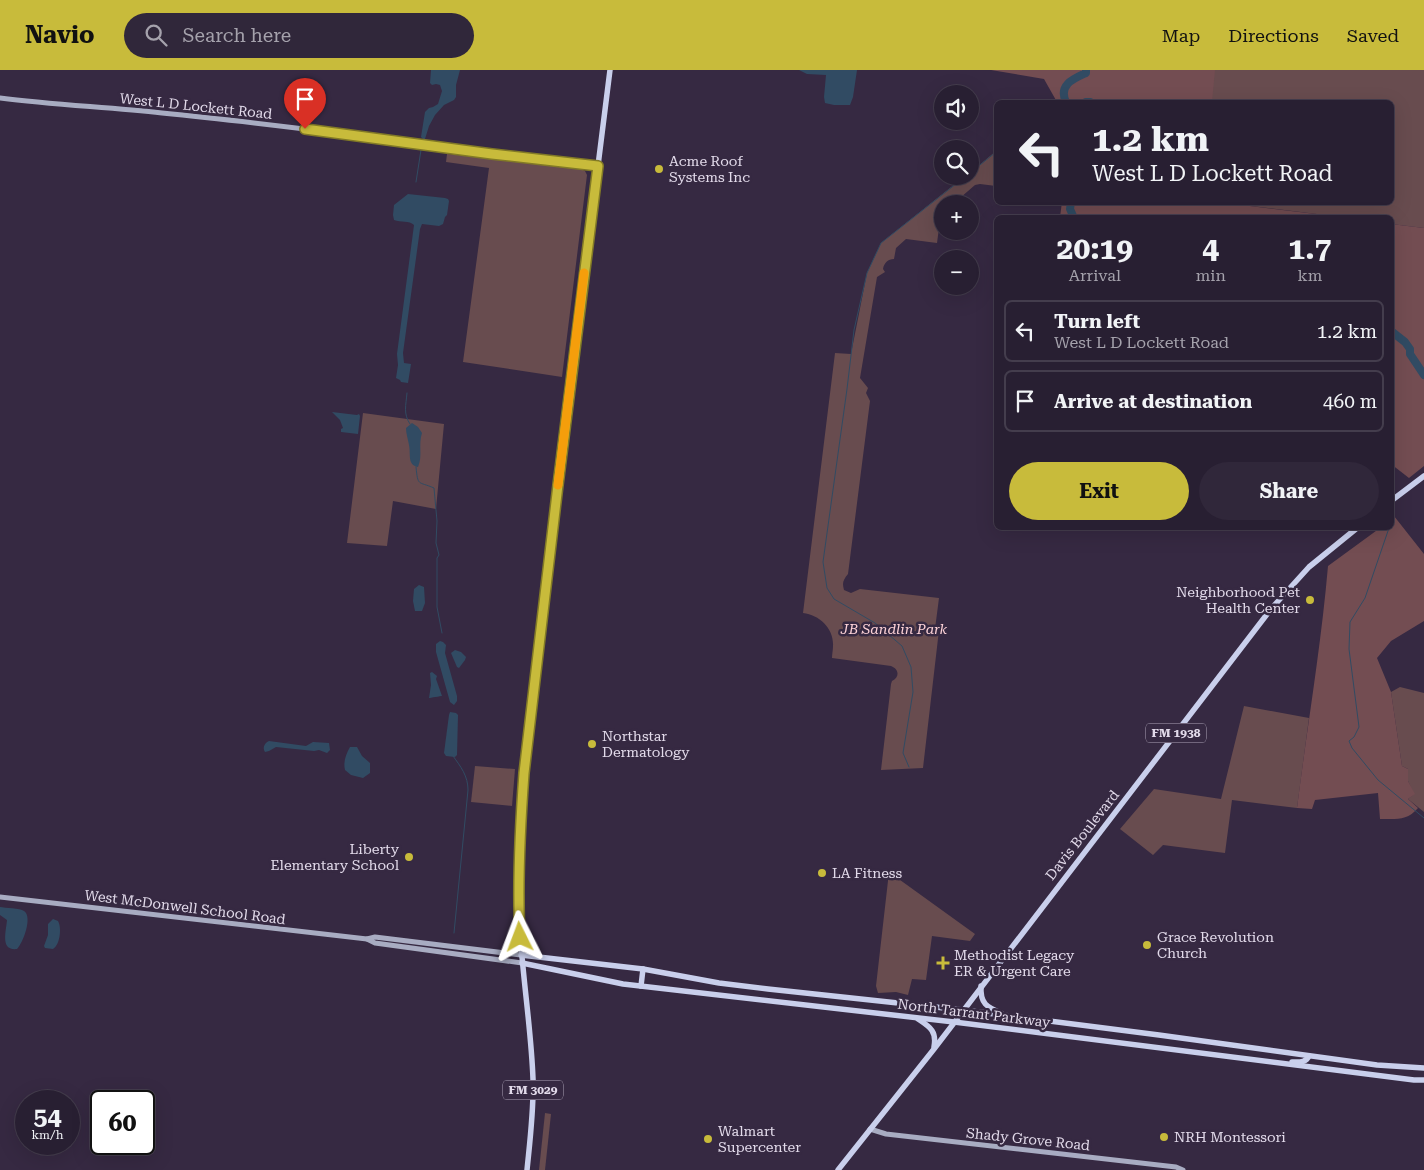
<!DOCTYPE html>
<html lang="en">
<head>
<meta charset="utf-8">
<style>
  :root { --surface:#281f32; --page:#30273a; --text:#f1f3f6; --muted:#a5a2ac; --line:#443d4d; --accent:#c8bb3b }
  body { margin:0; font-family:"Roboto Serif",serif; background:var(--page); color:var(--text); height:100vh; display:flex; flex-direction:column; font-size:19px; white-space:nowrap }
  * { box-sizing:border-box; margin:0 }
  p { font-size:16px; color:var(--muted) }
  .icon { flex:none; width:28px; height:28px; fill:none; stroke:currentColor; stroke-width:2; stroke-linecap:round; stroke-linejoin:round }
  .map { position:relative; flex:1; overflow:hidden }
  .side { position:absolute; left:994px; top:145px; width:400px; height:315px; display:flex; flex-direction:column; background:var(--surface); border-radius:8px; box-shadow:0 5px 20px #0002,0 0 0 1px var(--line) }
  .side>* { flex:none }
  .top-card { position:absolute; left:994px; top:30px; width:400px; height:105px; border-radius:8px; box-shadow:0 5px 20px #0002,0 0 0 1px var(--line); background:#281f32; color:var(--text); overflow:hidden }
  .buttons { position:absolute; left:934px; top:15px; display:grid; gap:10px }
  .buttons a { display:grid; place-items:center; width:45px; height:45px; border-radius:50%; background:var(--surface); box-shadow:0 5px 20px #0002,0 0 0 1px var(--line); font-size:25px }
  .speed { position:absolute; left:15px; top:1020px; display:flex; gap:10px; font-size:25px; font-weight:700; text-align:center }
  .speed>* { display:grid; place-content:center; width:65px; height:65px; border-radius:50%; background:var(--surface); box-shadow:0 5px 20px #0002,0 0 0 1px var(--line); line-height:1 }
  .speed small { font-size:12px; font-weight:400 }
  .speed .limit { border:2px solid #111; border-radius:8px; background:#fff; color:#111 }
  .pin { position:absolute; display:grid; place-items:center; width:42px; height:42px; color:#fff; margin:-51px -21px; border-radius:50% 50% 50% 0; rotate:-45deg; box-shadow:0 0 5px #0007 }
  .pin .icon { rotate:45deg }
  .me { position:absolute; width:55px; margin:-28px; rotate:357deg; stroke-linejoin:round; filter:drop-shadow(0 0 4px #0008) }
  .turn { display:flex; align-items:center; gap:18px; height:105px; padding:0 15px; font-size:22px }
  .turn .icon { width:65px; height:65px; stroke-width:2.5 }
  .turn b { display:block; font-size:35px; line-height:42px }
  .eta { display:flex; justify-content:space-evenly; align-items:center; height:85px; text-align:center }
  .eta b { font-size:30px; font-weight:700; line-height:35px }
  .cta { display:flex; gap:10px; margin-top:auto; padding:10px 15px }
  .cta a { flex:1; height:58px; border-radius:30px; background:var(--accent); color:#111; font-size:20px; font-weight:700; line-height:58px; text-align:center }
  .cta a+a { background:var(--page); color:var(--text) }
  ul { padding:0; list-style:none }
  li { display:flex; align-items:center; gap:15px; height:62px; margin:0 10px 8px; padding:0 5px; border:2px solid var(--line); border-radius:8px }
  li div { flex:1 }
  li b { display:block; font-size:19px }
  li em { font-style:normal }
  header { display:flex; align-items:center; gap:30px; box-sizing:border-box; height:70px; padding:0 25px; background:var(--accent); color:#111 }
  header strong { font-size:24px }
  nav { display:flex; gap:28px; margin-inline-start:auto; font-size:18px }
  .search { width:350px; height:45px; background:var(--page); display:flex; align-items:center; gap:12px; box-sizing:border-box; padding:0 18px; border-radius:28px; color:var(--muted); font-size:19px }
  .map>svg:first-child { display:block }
</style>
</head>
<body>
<header>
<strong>Navio</strong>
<div class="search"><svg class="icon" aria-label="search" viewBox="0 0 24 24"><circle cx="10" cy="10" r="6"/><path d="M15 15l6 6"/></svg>Search here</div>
<nav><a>Map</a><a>Directions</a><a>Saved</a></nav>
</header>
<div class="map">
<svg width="1424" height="1100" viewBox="0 0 1424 1100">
  <rect width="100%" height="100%" fill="#362942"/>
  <g fill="#684c4f">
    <path d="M1211,0H1424V158L1391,154V148L1341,147L1226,133L1391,132V32H1055L1082,10Z"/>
    <path d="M996,81V116L980,114L975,115L953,134H942V142L941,143L937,173L906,169L896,178L894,189C888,189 884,193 883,199L885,202L877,207L860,308L868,318L866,323L870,331L848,504C843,510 842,513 844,520L851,523L860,519L939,528L935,559L939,560L923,698L881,700L891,614L892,611C900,607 899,599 891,596L832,588C832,584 833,580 833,576C834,559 820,545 803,543L835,283L851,284L867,203L881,173L965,106H970V103Z"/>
    <path d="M447,84L581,99L585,101L587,105L562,307L463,292L489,98L446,92Z"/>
    <path d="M363,343L444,354L436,439L393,431L387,476L347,473Z"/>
    <path d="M1400,617L1424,623V742L1408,729L1414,724L1408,711V699L1402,696L1391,622Z"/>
    <path d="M1244,636L1309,648L1297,738L1232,730L1225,783L1163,775L1153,785L1120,759L1154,719L1221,729Z"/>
    <path d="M475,696L515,699L512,736L471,732Z"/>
    <path d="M889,802L975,864L970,871L932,866L926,910L912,909L908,925L896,922L878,923L876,916Z"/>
    <path d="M545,1043L551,1044L545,1100H539Z"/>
  </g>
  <g fill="#734d52">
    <path d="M991,0H1215L1212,32H1057L1044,9Z"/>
    <path d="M1062,132L1247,133L1250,136L1341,147H1060Z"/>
    <path d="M1391,154L1424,158V396L1409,408L1391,394Z"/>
    <path d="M1394,446L1424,484V551L1391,571L1377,588L1391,622L1402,696L1408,699V711L1415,724L1408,729L1418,738C1407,751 1396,749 1380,749L1378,723L1315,730L1312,739L1297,738C1307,658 1321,577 1328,496L1380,458H1391V449Z"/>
  </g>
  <g fill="#314b63">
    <path d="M431,0H460L456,15V27L454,30L444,35L435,45L429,56L425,69H423L421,67L425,42L429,38L433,37L438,34L442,21L440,15L436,14L432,15L430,13Z"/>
    <path d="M799,0H857L853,27L850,35H834L825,33L824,27L826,5L807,4Z"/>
    <path d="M408,124L445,128L448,129L449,131L447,145L445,147L443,154L439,156L422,154L420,159L403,283L404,293L411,294L408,313L401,312L400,310L396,308L398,295L397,284L414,155C409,150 401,153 394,150L393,145L394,135Z"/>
    <path d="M332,342L357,345L359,344L360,346L358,364L341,362V359L343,358L340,350Z"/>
    <path d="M412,353L418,357L422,363C418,375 423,386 418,397C407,395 411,384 409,375C408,369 406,364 406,358Z"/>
    <path d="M419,515L424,517L425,533L422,541H415L413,531L414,519Z"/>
    <path d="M440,571L443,572L446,575L445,583L457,626V631L454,635L450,632L436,582V574Z"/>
    <path d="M455,580L461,582L466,587L465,590L459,598L457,597L451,583Z"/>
    <path d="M432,602L437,606L436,609L442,626C441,626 430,628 429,628L431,615L430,603Z"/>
    <path d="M450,642L456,643L458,645L457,685L455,687L446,686L444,683L449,645Z"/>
    <path d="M269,671L306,676L313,672L329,673L330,680L327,683L319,680L314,681L276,677L269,681L265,682C262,677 265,673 269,671Z"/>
    <path d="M350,677H357L362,686L370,693V703L363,708L351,705L345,700C343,692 346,684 350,677Z"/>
    <path d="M0,837C5,838 20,838 24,841C33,847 23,873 17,879C0,881 6,862 7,850L0,845Z"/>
    <path d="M53,849L58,851C62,858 60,875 53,879L45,878L44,876L48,865V854Z"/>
  </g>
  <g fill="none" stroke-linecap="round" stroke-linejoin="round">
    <g stroke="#314b63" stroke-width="1">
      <path d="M1060,32L1064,30"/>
      <path d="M970,103L996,82"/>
      <path d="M416,112L421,80"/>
      <path d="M407,323C406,335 403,344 410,354"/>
      <path d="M416,397C418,417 418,411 434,418L437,451L436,473L439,485L437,488V537L442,563"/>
      <path d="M1389,458L1365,528L1350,552L1349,579L1359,657L1354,667L1349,671L1352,678L1378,710L1424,748"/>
      <path d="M453,686C461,697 468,706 468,720L454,863"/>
      <path d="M909,697L903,683L913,622L911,597L902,576L875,553L834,529L827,518L823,492L847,319L854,260L867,203L881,173L966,106"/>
    </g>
    <g stroke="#314b63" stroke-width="8">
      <path d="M1066,32C1058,15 1073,9 1086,3V0"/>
      <path d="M1086,32H1090"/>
      <path d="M1071,132L1070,139L1074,148"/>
      <path d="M1391,261L1405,272L1410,279V284L1424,305"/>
    </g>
    <g stroke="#a8acc2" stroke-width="5">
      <path d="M0,28C54,35 108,37 162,43C308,57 453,79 598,96"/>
      <path d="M0,827L367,869L375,873L522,893"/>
      <path d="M367,869L375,867L521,885"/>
      <path d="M870,1059L886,1064L1176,1097L1183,1100"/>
    </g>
    <g stroke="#c9cfec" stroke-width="5.5">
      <path d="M1391,431L1424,406"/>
      <path d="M521,885L643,899L719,913L768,919L963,940L1159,965L1377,995L1424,998"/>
      <path d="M522,893L623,914L954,952L1414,1010H1424"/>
      <path d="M641,916L643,899"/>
      <path d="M981,916C980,934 987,937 1001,943"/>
      <path d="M918,949C930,957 937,961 934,977"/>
      <path d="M1292,992C1299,992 1306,993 1309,986"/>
      <path d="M527,1100C530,1070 534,1039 533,1009C531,954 521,899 519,843C517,796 521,749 524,703L558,415L610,0"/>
      <path d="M838,1100L934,979L1271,539L1309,497L1357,458"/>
    </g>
  </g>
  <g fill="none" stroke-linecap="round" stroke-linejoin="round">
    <defs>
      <path id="route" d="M305,59L492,84L598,96L558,415L524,703C520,758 517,812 520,867"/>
    </defs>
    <use href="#route" stroke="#827a26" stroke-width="12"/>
    <use href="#route" stroke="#c8bb3b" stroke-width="9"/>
    <path stroke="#f59e0b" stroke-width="9" d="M558,415L584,203"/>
  </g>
  <g fill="#c8bb3b" stroke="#362942" stroke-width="2">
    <circle cx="659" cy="99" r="5"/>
    <circle cx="1310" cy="530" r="5"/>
    <circle cx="592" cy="674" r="5"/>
    <circle cx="409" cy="787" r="5"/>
    <circle cx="822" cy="803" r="5"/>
    <circle cx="1147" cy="875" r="5"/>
    <path d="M940.5 885.5h5v5h5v5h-5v5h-5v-5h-5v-5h5z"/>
    <circle cx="1164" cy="1067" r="5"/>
    <circle cx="708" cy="1069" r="5"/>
  </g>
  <g text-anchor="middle" stroke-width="5" stroke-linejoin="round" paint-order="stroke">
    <g fill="#362942" stroke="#aea5b8" stroke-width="1">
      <rect x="1146" y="653.5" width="60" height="19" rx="4"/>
      <rect x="503" y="1010.5" width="60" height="19" rx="4"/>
    </g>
    <g font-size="12" font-weight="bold" fill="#e2daea">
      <text x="1176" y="667">FM 1938</text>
      <text x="533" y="1024">FM 3029</text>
    </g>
    <g font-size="14" fill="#e2daea" stroke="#362942">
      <text transform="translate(196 36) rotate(6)" y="5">West L D Lockett Road</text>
      <text transform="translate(1082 765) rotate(-52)" y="5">Davis Boulevard</text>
      <text transform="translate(185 837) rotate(7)" y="5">West McDonwell School Road</text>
      <text transform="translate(974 943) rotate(7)" y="5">North Tarrant Parkway</text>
      <text transform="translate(1028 1069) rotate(6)" y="5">Shady Grove Road</text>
    </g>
    <g font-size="14" fill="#e2daea" stroke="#362942" text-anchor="start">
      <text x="669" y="96">Acme Roof<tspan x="669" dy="16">Systems Inc</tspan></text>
      <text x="1300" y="527" text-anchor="end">Neighborhood Pet<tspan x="1300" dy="16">Health Center</tspan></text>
      <text x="602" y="671">Northstar<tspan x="602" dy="16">Dermatology</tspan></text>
      <text x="399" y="784" text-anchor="end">Liberty<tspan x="399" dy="16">Elementary School</tspan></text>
      <text x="832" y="808">LA Fitness</text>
      <text x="1157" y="872">Grace Revolution<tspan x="1157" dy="16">Church</tspan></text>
      <text x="954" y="890">Methodist Legacy<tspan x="954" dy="16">ER &amp; Urgent Care</tspan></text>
      <text x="718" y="1066">Walmart<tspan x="718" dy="16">Supercenter</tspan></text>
      <text x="1174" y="1072">NRH Montessori</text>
    </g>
    <g font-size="14" font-style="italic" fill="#fed3d8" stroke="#362942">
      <text x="894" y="564">JB Sandlin Park</text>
    </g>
  </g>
</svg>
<div class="buttons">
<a><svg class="icon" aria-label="sound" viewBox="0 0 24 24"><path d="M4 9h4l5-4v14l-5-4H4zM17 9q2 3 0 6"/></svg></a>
<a><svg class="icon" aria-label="search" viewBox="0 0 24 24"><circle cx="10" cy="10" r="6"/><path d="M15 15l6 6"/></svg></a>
<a>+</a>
<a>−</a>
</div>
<div class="speed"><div>54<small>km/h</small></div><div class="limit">60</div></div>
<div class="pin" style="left:305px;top:59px;background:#d93025"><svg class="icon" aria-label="arrive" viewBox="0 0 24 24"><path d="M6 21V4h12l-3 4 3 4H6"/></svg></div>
<svg class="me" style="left:520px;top:867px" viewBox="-20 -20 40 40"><path d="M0-17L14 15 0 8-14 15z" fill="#c8bb3b" stroke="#fff" stroke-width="4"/></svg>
<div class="top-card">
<div class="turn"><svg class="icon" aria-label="left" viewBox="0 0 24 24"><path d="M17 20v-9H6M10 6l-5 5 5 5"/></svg><div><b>1.2 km</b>West L D Lockett Road</div></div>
</div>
<section class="side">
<div class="eta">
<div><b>20:19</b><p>Arrival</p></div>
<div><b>4</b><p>min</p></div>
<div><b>1.7</b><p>km</p></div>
</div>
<ul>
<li><svg class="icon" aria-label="left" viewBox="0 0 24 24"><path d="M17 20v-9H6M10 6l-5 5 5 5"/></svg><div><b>Turn left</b><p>West L D Lockett Road</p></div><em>1.2 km</em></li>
<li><svg class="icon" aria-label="arrive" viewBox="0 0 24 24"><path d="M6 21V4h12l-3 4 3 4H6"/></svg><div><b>Arrive at destination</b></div><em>460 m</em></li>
</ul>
<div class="cta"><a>Exit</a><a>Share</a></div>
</section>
</div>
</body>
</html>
